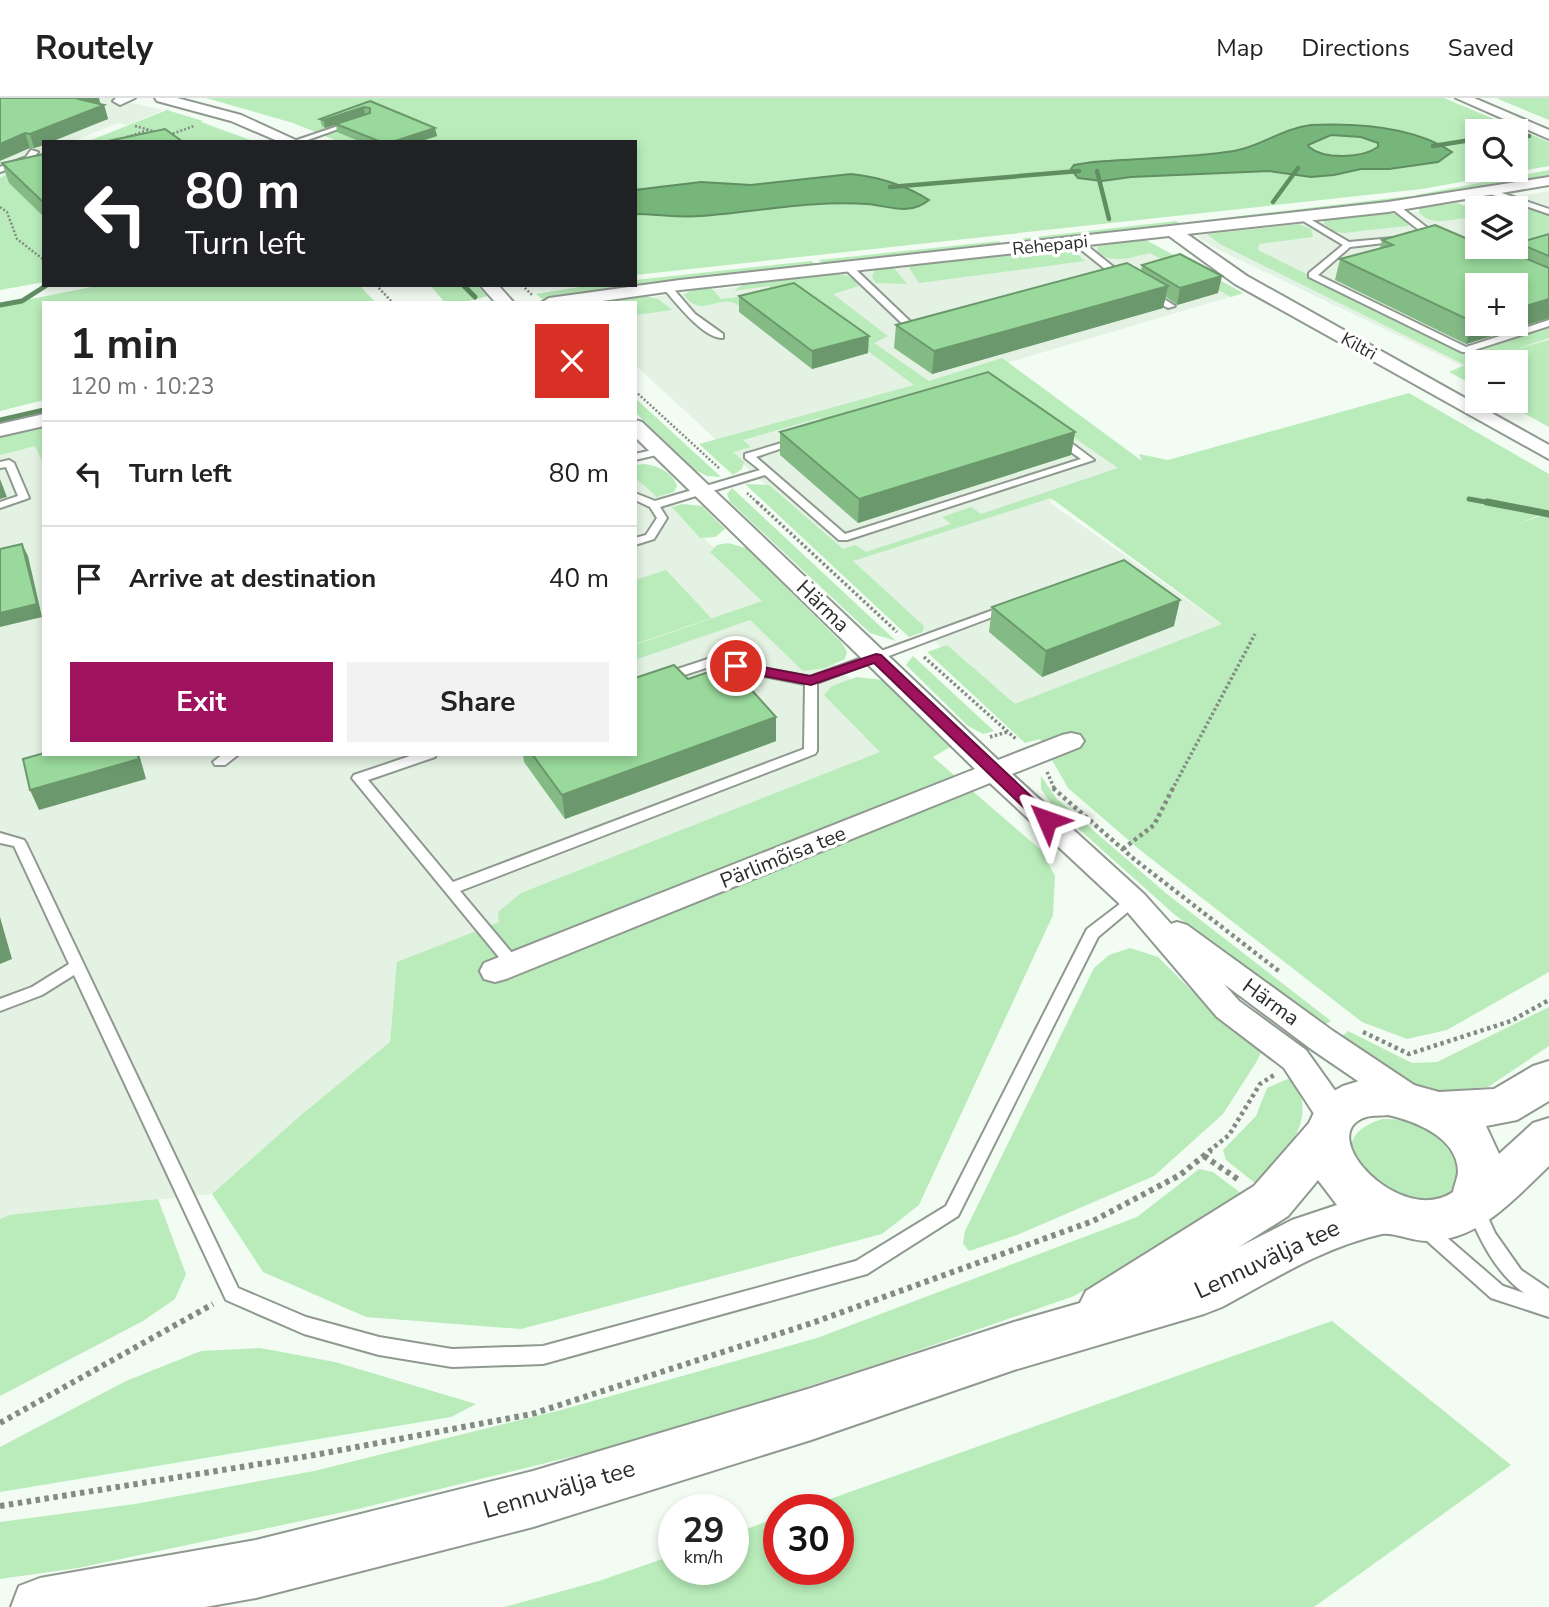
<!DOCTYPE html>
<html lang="en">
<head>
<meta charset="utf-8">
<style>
  :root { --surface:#fff; --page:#f2f2f2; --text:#222; --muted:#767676; --line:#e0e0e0; --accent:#9f125e }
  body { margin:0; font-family:"Nunito Sans",sans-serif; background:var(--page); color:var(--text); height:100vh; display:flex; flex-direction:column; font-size:26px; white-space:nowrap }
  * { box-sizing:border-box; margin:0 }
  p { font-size:23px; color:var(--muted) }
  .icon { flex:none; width:38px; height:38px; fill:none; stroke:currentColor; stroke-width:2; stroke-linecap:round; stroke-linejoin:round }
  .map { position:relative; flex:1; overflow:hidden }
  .sheet { position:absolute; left:42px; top:203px; width:595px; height:455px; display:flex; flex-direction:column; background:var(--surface); border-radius:0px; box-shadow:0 4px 10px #0003 }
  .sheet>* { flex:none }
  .guide { position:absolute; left:42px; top:42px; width:595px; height:147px; border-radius:0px; box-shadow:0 4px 10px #0003; background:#202124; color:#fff; overflow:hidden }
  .controls { position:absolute; left:1465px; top:21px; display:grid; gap:14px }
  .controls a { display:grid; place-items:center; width:63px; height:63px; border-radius:0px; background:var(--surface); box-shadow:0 4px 10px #0003; font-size:35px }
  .speed { position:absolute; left:658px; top:1396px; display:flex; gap:14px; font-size:35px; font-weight:700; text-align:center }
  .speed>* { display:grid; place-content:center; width:91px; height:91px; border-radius:50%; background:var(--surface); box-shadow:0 4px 10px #0003; line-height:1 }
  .speed small { font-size:18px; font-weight:400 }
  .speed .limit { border:10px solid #d22; background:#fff; color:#111 }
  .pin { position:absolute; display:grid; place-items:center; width:60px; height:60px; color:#fff; margin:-30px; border:4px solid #fff; border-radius:50%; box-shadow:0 2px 7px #0007 }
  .me { position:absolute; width:77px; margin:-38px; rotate:313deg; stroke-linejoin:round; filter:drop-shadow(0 0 5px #0008) }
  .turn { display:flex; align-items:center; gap:24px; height:147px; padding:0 28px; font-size:32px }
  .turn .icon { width:91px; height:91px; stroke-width:2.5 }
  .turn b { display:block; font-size:49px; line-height:60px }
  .round { display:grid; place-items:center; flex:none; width:74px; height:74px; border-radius:0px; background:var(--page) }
  .head { display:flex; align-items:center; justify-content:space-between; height:119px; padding:0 28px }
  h1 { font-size:42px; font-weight:700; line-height:52px }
  .primary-button { display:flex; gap:14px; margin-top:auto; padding:14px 28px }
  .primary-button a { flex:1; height:80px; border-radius:0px; background:var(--accent); color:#fff; font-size:28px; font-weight:700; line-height:80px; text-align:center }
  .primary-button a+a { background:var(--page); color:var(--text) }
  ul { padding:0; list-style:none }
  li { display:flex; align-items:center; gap:21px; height:105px; padding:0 28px; border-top:2px solid var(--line) }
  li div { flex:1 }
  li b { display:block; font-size:26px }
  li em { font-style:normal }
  header { display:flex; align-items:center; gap:42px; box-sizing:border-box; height:98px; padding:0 35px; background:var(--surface); border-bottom:2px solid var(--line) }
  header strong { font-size:33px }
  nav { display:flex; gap:38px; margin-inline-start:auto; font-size:24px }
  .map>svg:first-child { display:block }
</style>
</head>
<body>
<header>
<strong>Routely</strong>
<nav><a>Map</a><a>Directions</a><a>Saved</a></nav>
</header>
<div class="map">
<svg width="1549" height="1509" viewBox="0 0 1549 1509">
  <rect width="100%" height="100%" fill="#f2fcf2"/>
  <g fill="#e3f2e3" fill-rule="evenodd">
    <path d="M0,0H111L163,12L128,27L118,25L71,44H44V55L38,61L0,80Z"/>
    <path d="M1549,93V242L1462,268L1213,149L1196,138L1433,112ZM1477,110H1516V149H1477ZM1477,187H1516V226H1477Z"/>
    <path d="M1144,141L1243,195L1010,264L1007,269L1144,364L1120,377L1049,404L1237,537L1021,622L635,267V205H601Z"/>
    <path d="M44,334V656H635V366L708,444L926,654L398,864L390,944L301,1017L212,1096L9,1117L0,1121V344Z"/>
  </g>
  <g fill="#b9ecba" fill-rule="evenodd">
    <path d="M206,0H1444L1549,44V68L1422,91L635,177V44H340L293,25ZM1477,33H1516V72H1477Z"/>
    <path d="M1497,0H1549V22L1503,3Z"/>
    <path d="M167,12L203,23L201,24L256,44H86Z"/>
    <path d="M44,55V184L0,192V80L38,61Z"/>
    <path d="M1549,72V78L1421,101L1416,97Z"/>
    <path d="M1410,98L1417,102L1194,127L1189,124Z"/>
    <path d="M1458,105L1477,113V122C1458,115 1435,133 1419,114V110Z"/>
    <path d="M1528,111L1549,117V153L1516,138V116Z"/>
    <path d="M1386,115L1396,116L1410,125L1408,128L1343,135L1334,133L1324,126V121Z"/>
    <path d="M1176,123L1185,128L1021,145L1009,142Z"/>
    <path d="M1299,126L1311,131L1313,139L1259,146L1258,152L1468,256L1549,229V240L1513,252L1549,242V329L1502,303H1516V264H1477V289L1449,274L1465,267L1220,146L1207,136Z"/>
    <path d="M1144,141L1243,195L1231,199L1150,155C1131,159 1113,167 1097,154L1098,148Z"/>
    <path d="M999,143L1001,145L999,148L824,167L819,162Z"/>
    <path d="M1060,150L1076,155L1085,163L919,185L909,170L910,166Z"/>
    <path d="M811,163L817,168L542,201L536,196L592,187H635V182Z"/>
    <path d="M886,170H894L907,186L876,185L872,179L875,172Z"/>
    <path d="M836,175L851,179L859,188L833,196L888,238L874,245L929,283L1002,260L1142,363L1139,356L1168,362L1409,295L1549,376V413L1518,426L1549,415V874L1447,932L1407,941L1362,924L1140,752L1068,690L1040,641L1025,645L927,554L947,547L1015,606L1222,526L1051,400L853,463L924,528L923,534L909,539L745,386L769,387L843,451L855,447L866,454L951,426L942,419L971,409L981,416L1118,370L981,275L848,313L855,319L828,327L820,320L743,342L751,349L733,354L744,364L742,371L733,377L699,346L914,287L796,200L747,212C742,210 736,205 731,204C711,202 700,218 684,197C692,190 700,189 712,191L721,201L772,195L769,188L734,193L743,186Z"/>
    <path d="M102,187H359L376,205H44V302L0,313V207Z"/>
    <path d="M430,187H476L488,198L461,205H445Z"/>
    <path d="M640,197L658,201L672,212L635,217V205H577Z"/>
    <path d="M635,300L721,379L707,378L695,372L635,314Z"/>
    <path d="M44,328V367L35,348L0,357V339Z"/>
    <path d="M645,366C659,368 673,375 677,388L674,394L657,399L638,382L635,383V367Z"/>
    <path d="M732,390L896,543L870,535L730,404L727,396Z"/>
    <path d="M682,406L702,408L725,431L715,439L700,440L672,409Z"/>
    <path d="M728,445L746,450L842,545L847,554L845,561L825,570L803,573L750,522L635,562V547L762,503L710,454L717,447Z"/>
    <path d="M666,472L711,520L635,546V482Z"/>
    <path d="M913,558L994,633L983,636L968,628L906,567Z"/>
    <path d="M857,579L882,582L952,648L933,659L1041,752L1055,778L1053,817L919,1107L882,1136L521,1231L366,1219L263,1174L212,1096L301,1017L390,944L397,864L499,824L498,814L521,795L880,654L824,597L832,588Z"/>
    <path d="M1041,678L1057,701L1167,796L1331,923L1324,927L1175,817L1053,708L1041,691Z"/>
    <path d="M1130,850L1158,859L1221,922L1261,954L1257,963L1223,1016L1154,1078L1017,1137L969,1153L963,1146L965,1133L1094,870L1109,857Z"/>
    <path d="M1549,909V948L1488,989L1435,993L1397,981L1339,941L1348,933L1412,965L1437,964Z"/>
    <path d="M1290,980C1293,986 1299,993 1301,999C1310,1034 1277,1064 1255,1085L1226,1062L1223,1052L1256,1018L1267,990Z"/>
    <path d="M1383,1021C1394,1021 1404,1022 1415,1026C1437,1034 1471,1066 1452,1091C1446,1098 1439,1103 1430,1104C1416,1106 1395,1102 1383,1095C1377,1091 1371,1080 1366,1074C1362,1069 1355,1063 1353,1057C1345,1037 1368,1025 1383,1021Z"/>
    <path d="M1199,1071L1213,1074L1242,1096L1171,1146L1074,1198L890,1262L644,1341L358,1411L78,1470L0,1481V1424L135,1406L314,1373L561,1312L817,1240L1137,1119Z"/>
    <path d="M158,1101L186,1176L175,1201L143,1223L0,1298V1121L9,1117Z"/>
    <path d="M1332,1223L1511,1367L1314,1509H504L599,1483L674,1457V1472H733V1436L779,1419V1472H838V1412H799Z"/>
    <path d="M260,1250L335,1264L476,1306L451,1319L0,1394V1349L126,1283L201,1253Z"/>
  </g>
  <g fill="#77b67a" stroke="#608d62" stroke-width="2" fill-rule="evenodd">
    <path d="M1311,27C1357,25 1413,28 1452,54L1438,64L1389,71H1361L1334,77L1311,79L1269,73L1131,79L1102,83L1078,80L1071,71L1074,67L1093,64C1140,60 1188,60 1234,53C1263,48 1280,31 1311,27ZM1331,37L1361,39L1378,45V49C1362,60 1325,62 1309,49L1308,47Z"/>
    <path d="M851,76C878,79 907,88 929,102C910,118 889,108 867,106C811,102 756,114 700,118C678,120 657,116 635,116V92L701,84L751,87Z"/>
  </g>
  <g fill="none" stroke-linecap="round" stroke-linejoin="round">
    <g stroke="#608d62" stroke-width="4.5">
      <path d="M1516,39L1529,38"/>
      <path d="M1433,48L1477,41"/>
      <path d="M1097,73L1109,121"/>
      <path d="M890,89L1079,73"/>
      <path d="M1273,104L1298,70"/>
    </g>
    <g stroke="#608d62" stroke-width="5">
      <path d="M463,187L475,199"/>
      <path d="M0,207L22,203L47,187"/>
      <path d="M0,322L44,312"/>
      <path d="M1469,401L1497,406"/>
    </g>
    <path stroke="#608d62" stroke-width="7" d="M1487,404L1549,416"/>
    <defs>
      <g id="service">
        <path d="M350,24L355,25L302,44H291Z"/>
        <path d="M31,52L38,54L32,63L0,74V69L26,59Z"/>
        <path d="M1493,92L1549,111V116L1490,96L1489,94Z"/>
        <path d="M1392,107H1398L1434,135V139H1428L1392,111Z"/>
        <path d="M1303,117L1349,144L1404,139L1405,141L1401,143L1350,149L1318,177L1466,249L1549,222V228L1468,254H1462L1309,179V175L1343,147L1300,121L1299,119Z"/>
        <path d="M1074,142H1080L1121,175V179H1115L1074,146Z"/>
        <path d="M845,167H851L916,229H922V233L911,234L845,171Z"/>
        <path d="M664,187H670L695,216L723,236V240C704,241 676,205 664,191Z"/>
        <path d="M1145,193H1151L1175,208L1168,210L1145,197Z"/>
        <path d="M1054,338H1062L1094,362L847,442H839L765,377L660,409L667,420L654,441L635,447V440L646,437L657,420L650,409L635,402V395L655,403L760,372L745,360V356L798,340L803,343L756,359L845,436L1081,361L1054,342Z"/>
        <path d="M661,350L665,351V355L635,362V356Z"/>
        <path d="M9,362L14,365L29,400L0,410V404L18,398L6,369L0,370V364Z"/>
        <path d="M1007,507L1013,510L1011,512L817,585V653L815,656L460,793L517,861L520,865L517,869H507L352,680L354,677L416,656H436L435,659L368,682L453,784L804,651L805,586L712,568L635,593V585L711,560L810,579Z"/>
        <path d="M223,656H239L225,667H215L213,664Z"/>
        <path d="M0,735L24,742L26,745L238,1190L306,1219L379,1239L452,1251L543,1248L856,1163L946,1108L1087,831L1129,799L1134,798L1141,803L1098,839L958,1118L867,1176L543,1266L452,1269L379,1257L304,1236L226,1202L74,877L42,897L0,913V901L32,889L69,866L14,748L0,745Z"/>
        <path d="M1475,1101L1481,1104L1495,1135L1521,1172L1549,1191V1219L1491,1200L1418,1135L1415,1130L1418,1125L1424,1122L1430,1125L1503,1188L1524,1195C1495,1174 1480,1142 1466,1109L1469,1104Z"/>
      </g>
      <g id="minor">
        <path d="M116,0H135L120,7L113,3Z"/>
        <path d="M155,0H177L241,17L300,44H280L231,23L157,3Z"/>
        <path d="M1456,0H1474L1549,32V41Z"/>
        <path d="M1549,79V87L1388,114L1187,136L1247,178L1549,347V361L1235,186L1169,138L680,192L588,205H541L549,200L680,182L1388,104Z"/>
        <path d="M480,187H498L514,205H496Z"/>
        <path d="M44,316V328L0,338V326Z"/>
        <path d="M635,322L642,324L998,662L1062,637L1071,635L1080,637L1084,643L1080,649L1012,676L1144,796L1171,826L1177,824L1187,827L1333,933L1423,993L1427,1002L1423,1011L1411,1015L1399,1011L1311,951L1224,886L1239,903L1306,952L1346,1008L1351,1018L1346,1028L1334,1032L1322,1028L1284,970L1217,919L1124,810L990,685L506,881L495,884L484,881L480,873L484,865L975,671L635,339Z"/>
      </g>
      <path id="secondary" d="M1549,963V1003L1517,1022L1486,1028L1499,1056L1533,1025L1549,1020V1068C1515,1100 1480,1142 1429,1143C1415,1144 1394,1134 1382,1136C1324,1149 1274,1181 1222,1209L1204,1216L1014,1272L811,1342L533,1429L256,1500L205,1509H11L19,1488L40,1480L256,1442L533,1373L811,1290L1014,1224L1080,1205L1086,1193L1254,1088L1309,1025L1321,1000L1343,988L1359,983L1388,980L1439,994L1494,991L1533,968ZM1388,1017C1415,1023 1457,1039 1458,1073C1458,1079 1454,1088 1453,1094C1401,1130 1312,1036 1366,1019C1373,1017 1382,1018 1388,1017ZM1318,1082L1337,1107L1292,1122L1239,1149L1288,1118Z"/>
    </defs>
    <use href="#service" stroke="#909990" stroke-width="4"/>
    <use href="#minor" stroke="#909990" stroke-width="4"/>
    <use href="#secondary" stroke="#909990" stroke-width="4"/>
    <g stroke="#848b84" stroke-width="2.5" stroke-dasharray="2 2" stroke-linecap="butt">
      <path d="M135,28L157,34"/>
      <path d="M169,37L194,28"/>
      <path d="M127,39L148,32"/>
      <path d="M0,109L7,114L17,141L44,162"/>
      <path d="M376,187L393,205"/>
      <path d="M522,187L532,197"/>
      <path d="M635,293L720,371"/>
      <path d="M747,395L759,406"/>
    </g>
    <g stroke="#848b84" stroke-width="3.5" stroke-dasharray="2.5 2.5" stroke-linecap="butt">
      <path d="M757,404L897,534"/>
      <path d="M924,559L1017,642"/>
      <path d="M990,639L1007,634"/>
      <path d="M1047,674L1055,692"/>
      <path d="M1172,692L1255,536"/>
    </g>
    <g stroke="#848b84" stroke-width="4.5" stroke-dasharray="3.5 3.5" stroke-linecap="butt">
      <path d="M1053,690L1134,761L1280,874"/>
      <path d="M1123,751L1154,727L1173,690"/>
      <path d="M1363,934L1409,956L1511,923L1549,902"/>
      <path d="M1209,1053L1229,1037L1260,986L1274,977"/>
    </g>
    <g stroke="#848b84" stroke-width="6" stroke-dasharray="4.5 4.5" stroke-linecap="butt">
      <path d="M1204,1058L1239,1082"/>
      <path d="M0,1325L213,1206"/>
      <path d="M0,1408L309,1358L532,1316L812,1225L1093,1123L1180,1077L1211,1052"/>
    </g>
    <use href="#service" fill="#fff" fill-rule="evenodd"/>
    <use href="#minor" fill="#fff" fill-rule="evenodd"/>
    <use href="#secondary" fill="#fff" fill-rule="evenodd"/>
  </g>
  <g fill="#84bb85">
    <path d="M0,0L100,6L104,7L108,21L44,44V47L34,50H30Z"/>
    <path d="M370,3L435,30L437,38L418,44H361L337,34L336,26L355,20L325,30L322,28L320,21Z"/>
    <path d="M44,56V119L9,85L2,65Z"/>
    <path d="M1549,136V220L1466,246L1335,182L1340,161L1380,150L1382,142L1514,155L1518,145Z"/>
    <path d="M1142,167L1218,195L1177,207L1166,199L1163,210L932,276L894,250L896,227L1141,173Z"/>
    <path d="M739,198L868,255L812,271L739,214Z"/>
    <path d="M780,334H1075L1071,357L858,425L780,357Z"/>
    <path d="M992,509L1174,528L1042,579L989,534Z"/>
    <path d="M688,581L776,643L565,721L524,664L523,656H635Z"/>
  </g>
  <g fill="#6b986c">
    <path d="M82,0H99L101,8L104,7L108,21L51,44H44V47L34,50L30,36Z"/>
    <path d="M364,9L365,17L325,30L324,22Z"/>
    <path d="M435,30L437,38L418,44H392Z"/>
    <path d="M25,35L30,50L0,63V46Z"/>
    <path d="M1222,178L1218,195L1177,207L1180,190Z"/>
    <path d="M1168,188L1163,210L932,276L934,253Z"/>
    <path d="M1549,201V220L1466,246L1473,224L1477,223V226H1516V211Z"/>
    <path d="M869,238L868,255L812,271V253Z"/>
    <path d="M1075,334L1071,357L858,425L859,401Z"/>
    <path d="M0,381L7,399L0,401Z"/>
    <path d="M22,446L28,458L42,519L0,529V515Z"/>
    <path d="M1180,502L1174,528L1042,579L1046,553Z"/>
    <path d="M776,619V643L565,721L562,697Z"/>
    <path d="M137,656H139L146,681L39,712L30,692Z"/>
    <path d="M0,819L12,861L0,866Z"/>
  </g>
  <g fill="#99d99b" stroke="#6b986c" stroke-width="2">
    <path d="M0,0H82L79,1L104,7L30,36L25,35L0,46Z"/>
    <path d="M370,3L435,30L392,44H381L336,26L370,15V10L364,9L324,22L320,21Z"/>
    <path d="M165,31L183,44H103Z"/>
    <path d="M44,56V105L2,65Z"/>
    <path d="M1435,127L1477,145V149H1485L1493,152L1501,150L1549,170V201L1516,211V187H1477V223L1473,224L1340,161L1393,147L1382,142Z"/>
    <path d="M1549,136V158L1518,145Z"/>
    <path d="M1180,156L1222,178L1180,190L1142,167Z"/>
    <path d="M1127,165L1168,188L934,253L896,227Z"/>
    <path d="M794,185L869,238L812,253L739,198Z"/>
    <path d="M988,274L1075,334L859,401L780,334Z"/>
    <path d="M22,446L37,506L0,515V451Z"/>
    <path d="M1124,462L1180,502L1046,553L992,509Z"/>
    <path d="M674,567L688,581L729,567L776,619L562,697L532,656H635V580Z"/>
    <path d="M44,655V656H137L139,661L30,692L23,661Z"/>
  </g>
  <path fill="#9f125e" stroke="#670c3d" stroke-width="2" d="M876,556L881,557L1052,718L1054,722L1052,726H1041L874,565L811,587L736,573L729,568L736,564L810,578Z"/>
  <g text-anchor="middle" stroke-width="7" stroke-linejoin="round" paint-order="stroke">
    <g font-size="18" fill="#2a2e2a" stroke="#fff">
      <text transform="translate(1050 147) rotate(-6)" y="6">Rehepapi</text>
      <text transform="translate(1359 248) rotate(29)" y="6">Kiltri</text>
    </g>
    <g font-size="21" fill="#2a2e2a" stroke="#fff">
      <text transform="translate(823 508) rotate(44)" y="7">Härma</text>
      <text transform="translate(783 759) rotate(-22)" y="7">Pärlimõisa tee</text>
      <text transform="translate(1271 904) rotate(36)" y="7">Härma</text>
    </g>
    <g font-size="24" fill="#2a2e2a" stroke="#fff">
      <text transform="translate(1267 1161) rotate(-25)" y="8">Lennuvälja tee</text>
      <text transform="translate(559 1391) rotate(-16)" y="8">Lennuvälja tee</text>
    </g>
  </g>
</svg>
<div class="controls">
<a><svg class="icon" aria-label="search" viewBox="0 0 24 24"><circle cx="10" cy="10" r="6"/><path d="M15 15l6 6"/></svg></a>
<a><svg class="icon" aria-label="layers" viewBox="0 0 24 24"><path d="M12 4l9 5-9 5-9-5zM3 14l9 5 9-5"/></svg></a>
<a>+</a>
<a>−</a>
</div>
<div class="speed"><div>29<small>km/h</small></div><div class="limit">30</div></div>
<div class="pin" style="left:736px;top:568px;background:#d93025"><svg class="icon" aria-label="arrive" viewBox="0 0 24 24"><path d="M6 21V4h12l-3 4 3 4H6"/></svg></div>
<svg class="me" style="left:1047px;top:722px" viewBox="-20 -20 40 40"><path d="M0-17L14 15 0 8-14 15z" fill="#9f125e" stroke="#fff" stroke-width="4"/></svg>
<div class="guide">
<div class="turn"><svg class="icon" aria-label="left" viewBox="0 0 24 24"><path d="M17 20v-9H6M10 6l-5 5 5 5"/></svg><div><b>80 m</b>Turn left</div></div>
</div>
<section class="sheet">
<div class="head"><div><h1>1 min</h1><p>120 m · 10:23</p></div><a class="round" style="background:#d93025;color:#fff"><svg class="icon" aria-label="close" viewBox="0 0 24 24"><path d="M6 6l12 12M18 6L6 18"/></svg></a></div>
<ul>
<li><svg class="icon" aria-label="left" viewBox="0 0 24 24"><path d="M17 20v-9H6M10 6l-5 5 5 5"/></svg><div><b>Turn left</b></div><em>80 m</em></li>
<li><svg class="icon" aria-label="arrive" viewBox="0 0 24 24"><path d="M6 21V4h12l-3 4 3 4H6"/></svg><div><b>Arrive at destination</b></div><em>40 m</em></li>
</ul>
<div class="primary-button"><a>Exit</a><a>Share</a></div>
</section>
</div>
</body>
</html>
